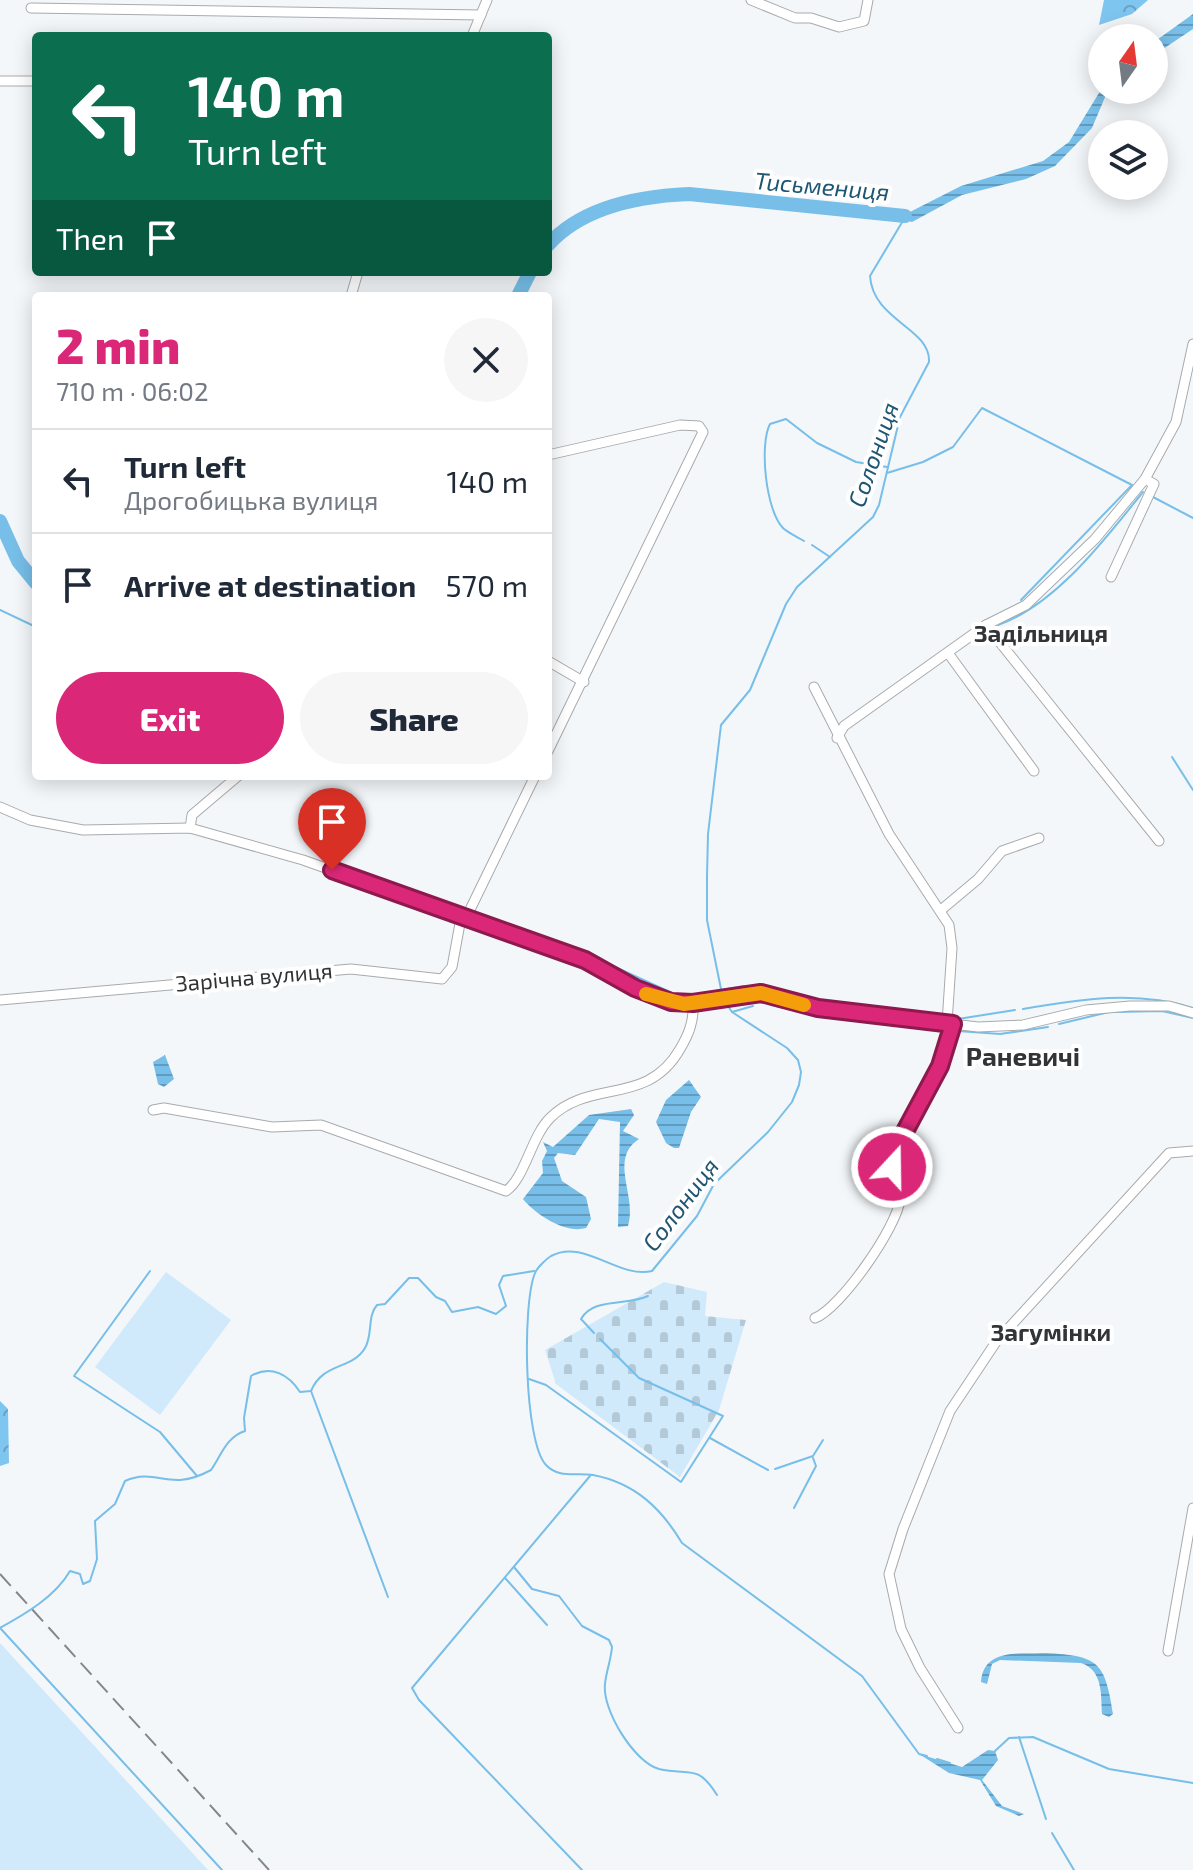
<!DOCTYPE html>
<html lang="en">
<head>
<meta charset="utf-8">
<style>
  :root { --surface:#fff; --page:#f6f6f7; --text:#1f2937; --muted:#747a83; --line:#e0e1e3; --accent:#db2777 }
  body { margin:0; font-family:"Exo 2",sans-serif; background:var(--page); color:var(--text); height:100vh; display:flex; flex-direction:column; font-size:30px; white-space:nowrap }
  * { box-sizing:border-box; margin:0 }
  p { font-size:26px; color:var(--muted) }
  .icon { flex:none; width:44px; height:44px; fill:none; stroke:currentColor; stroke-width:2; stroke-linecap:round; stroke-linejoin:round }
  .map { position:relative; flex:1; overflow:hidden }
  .details { position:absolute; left:32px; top:292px; width:520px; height:488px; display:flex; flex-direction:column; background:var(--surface); border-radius:8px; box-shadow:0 4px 20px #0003 }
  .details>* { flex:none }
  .guide { position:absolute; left:32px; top:32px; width:520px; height:244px; border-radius:8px; box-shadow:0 4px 20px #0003; background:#0b6e4f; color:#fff; overflow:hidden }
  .needle { width:52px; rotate:14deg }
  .controls { position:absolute; left:1088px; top:24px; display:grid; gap:16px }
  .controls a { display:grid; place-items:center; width:80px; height:80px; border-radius:50%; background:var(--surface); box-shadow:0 4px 20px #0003; font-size:40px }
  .pin { position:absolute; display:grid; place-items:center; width:68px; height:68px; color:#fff; margin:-82px -34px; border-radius:50% 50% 50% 0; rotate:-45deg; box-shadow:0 0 8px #0007 }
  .pin .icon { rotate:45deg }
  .me { position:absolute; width:88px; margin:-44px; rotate:21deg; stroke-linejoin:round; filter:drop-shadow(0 0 6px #0008) }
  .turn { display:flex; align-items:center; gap:28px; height:168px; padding:0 24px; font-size:36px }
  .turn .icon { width:104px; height:104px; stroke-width:2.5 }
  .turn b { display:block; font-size:56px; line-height:68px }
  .then { display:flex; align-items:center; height:76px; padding:0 24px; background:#0003; gap:16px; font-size:30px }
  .round { display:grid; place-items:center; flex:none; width:84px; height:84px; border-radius:42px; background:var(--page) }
  .overview { display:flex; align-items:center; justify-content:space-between; height:136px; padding:0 24px }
  h1 { font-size:48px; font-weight:800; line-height:60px; color:var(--accent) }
  .action { display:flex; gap:16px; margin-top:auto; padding:16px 24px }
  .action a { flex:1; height:92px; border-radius:48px; background:var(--accent); color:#fff; font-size:32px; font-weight:800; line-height:92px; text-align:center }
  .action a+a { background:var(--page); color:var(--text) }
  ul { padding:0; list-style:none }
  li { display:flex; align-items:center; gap:24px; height:104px; padding:0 24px; border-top:2px solid var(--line) }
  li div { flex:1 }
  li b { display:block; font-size:30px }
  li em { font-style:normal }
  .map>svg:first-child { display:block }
</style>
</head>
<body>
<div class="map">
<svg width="1193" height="1870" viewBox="0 0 1193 1870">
  <defs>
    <pattern id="forest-crowns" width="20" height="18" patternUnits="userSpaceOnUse" patternTransform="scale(2)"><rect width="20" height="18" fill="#7ec5f0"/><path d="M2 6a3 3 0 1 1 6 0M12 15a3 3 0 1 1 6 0" fill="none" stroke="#68a1c3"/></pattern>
    <pattern id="cemetery-stones" width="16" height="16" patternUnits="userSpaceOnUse" patternTransform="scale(2)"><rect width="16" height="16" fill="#d0eafb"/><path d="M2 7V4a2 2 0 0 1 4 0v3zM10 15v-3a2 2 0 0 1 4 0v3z" fill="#b3c9d8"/></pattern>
    <pattern id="water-rules" width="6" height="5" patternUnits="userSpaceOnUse" patternTransform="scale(2)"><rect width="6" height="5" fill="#77bee8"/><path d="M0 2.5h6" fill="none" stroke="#629bbd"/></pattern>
  </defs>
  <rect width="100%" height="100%" fill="#f3f7fa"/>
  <g fill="#d0eafb">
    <path d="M166,1272L231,1320L160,1415L95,1367Z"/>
    <path d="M0,1643L208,1870H0Z"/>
  </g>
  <g fill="url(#forest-crowns)">
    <path d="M1104,0H1148L1132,14L1099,25Z"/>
    <path d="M0,1401L8,1409L9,1463L0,1466Z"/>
  </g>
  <path fill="url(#cemetery-stones)" d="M664,1282L707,1292L705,1316L746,1320L719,1410L680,1477L556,1384L545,1350Z"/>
  <g fill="url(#water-rules)">
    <path d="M1193,14V29L1154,55V42Z"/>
    <path d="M1102,88L1108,90L1092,128L1055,166L1026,179L962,195L912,222L883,215L906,214L961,186L1043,161L1069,142Z"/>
    <path d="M165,1055L174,1079L164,1087L158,1084L153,1062Z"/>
    <path d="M689,1080L701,1097L691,1112L679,1148H674L666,1143L656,1122L666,1100Z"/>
    <path d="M631,1109L634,1115L623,1131L639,1139C608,1159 638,1197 628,1226L618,1227L620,1122L599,1119L575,1155L558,1153L554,1158L562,1181L586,1197L591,1219L586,1228C566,1234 536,1215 523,1199L543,1173L542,1161L547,1151L543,1142L553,1147L589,1115Z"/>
    <path d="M1046,1653C1098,1656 1105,1661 1113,1714L1109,1717L1102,1714C1101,1695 1103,1670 1081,1663L1000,1660L992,1664L987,1684L981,1682C983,1648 1020,1654 1046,1653Z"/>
    <path d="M988,1750L995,1751L998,1760L982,1780L1002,1806L1024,1814L1019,1816L996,1806L980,1780L949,1773L919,1754L962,1767Z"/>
  </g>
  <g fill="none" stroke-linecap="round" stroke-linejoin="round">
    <g stroke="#77bee8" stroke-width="2">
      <path d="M887,473L923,462L953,447L982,408L1132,485L1021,600"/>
      <path d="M1153,497L1193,518"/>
      <path d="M804,541C798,537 788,533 783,528C766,511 759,445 770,424L786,419L817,443L856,462L887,467"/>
      <path d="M812,545L830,557"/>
      <path d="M0,610L36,627"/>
      <path d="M998,625C1056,605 1105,539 1143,492"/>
      <path d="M1172,757L1193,790"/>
      <path d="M580,954L595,958"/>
      <path d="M604,962L681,997L744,986"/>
      <path d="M722,994L707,920V876L708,834L721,725L750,690L786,604L797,587L873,517L879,505L900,417L929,362C931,328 873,321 870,276L904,219"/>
      <path d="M792,996L860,1006"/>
      <path d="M724,1000L732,1012L787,1048L798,1060L801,1072L799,1085L792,1102L768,1132L714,1184L697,1216L652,1271C618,1279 584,1238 551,1256C546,1259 537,1268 535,1273C522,1304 524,1442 546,1465C559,1479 577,1472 593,1475C635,1483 661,1508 682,1543L862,1676L919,1754L927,1756"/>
      <path d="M771,1005L806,1013L946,1029"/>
      <path d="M866,1007L942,1017"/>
      <path d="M1023,1009C1080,999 1137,990 1193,1008"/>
      <path d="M732,1012L753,1006"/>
      <path d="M1115,1012L1162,1011L1193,1018"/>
      <path d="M958,1019L1015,1010"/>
      <path d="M1059,1024L1109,1012"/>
      <path d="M958,1031L1000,1034L1048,1027"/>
      <path d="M150,1271L74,1376L160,1432L197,1476"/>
      <path d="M594,1333L581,1319C593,1297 628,1306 648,1296"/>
      <path d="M529,1379L546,1385L681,1482L723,1416L639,1378L600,1339"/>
      <path d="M311,1391L388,1597"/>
      <path d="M710,1438L768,1470"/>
      <path d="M775,1469L813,1456L823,1440"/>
      <path d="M794,1508L816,1466L813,1458"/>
      <path d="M514,1567L532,1589L559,1596L582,1626L609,1640L612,1647C611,1660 606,1672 605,1684C602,1710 634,1762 659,1769C690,1776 697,1763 717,1795"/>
      <path d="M505,1578L547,1625"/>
      <path d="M0,1628C25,1614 55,1597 70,1571L80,1574L83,1584L90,1581L97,1559L95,1521L115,1504L125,1481C158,1467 169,1493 211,1470C221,1456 226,1437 245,1431L244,1418L251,1376C271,1364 289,1375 300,1392L311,1391C323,1362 352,1370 365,1348C373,1335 367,1316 377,1305L385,1304L409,1278H418L436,1297L445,1301L452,1312L478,1307L496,1314L506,1306L499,1285L503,1276L534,1271"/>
      <path d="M1,1629L222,1870"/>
      <path d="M1019,1737L1046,1819"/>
      <path d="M995,1751L1009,1738L1033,1737L1109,1769L1193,1783"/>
      <path d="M937,1759L950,1763"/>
      <path d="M1052,1833L1074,1870"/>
      <path d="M582,1870L419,1700L412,1688L590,1476"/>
    </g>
    <g stroke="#77bee8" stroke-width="14">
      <path d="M548,245C582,207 640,196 689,194L905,216"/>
      <path d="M518,296L530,272"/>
      <path d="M0,521L18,561L36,583"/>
    </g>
    <defs>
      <g id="minor">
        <path d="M751,0L795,18H811L839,27L864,21L868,0"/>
        <path d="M31,8L481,15"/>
        <path d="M472,36L487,0"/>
        <path d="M0,81H36"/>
        <path d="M351,296L358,272"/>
        <path d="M548,455L680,425L699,426L703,432L548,751"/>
        <path d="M1111,577L1154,484L1145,479"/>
        <path d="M986,625L1159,841"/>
        <path d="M948,653L1034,771"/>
        <path d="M548,661L584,682"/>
        <path d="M814,687L889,834L949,925L952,948L947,1023"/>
        <path d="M837,738L844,726L986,625L1026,605L1095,539L1145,479L1176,422L1193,344"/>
        <path d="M0,807L30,820L83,830L190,828L303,860L585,960L649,995L678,1004L761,993L818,1008L978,1027L1023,1025L1086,1010L1130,1006H1169L1193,1013"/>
        <path d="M190,828L192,815L238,776"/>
        <path d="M941,910L978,879L1002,851L1039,838"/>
        <path d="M465,920L535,776"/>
        <path d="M0,1000L351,969L442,979L452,967L461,918"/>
        <path d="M153,1110L164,1108L272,1127L321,1125L506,1191C525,1178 531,1137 550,1118C590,1078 647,1107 680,1049C689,1034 694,1021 693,1003"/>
        <path d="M815,1318C840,1309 898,1226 900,1199C901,1184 890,1172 892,1157L936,1074L953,1024"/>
        <path d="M1168,1651L1193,1508"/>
        <path d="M958,1728L920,1668L901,1629L889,1574L903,1529L950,1411L996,1342L1169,1153L1193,1151"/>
      </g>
    </defs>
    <use href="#minor" stroke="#a7abae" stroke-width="11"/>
    <use href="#minor" stroke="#fff" stroke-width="9"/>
    <path stroke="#848789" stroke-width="2" stroke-dasharray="16 8" stroke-linecap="butt" d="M0,1574L269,1870"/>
  </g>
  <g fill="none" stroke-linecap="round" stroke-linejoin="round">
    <defs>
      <path id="route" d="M332,870L585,960L635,988L671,1002L693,1003L761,993L818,1008L953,1024L940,1066L895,1150L892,1167"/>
    </defs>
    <use href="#route" stroke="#8e194d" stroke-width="20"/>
    <use href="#route" stroke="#db2777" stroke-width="14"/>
    <path stroke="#f59e0b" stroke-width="14" d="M646,994L684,1004L761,993L804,1005"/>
  </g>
  <g text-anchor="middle" stroke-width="8" stroke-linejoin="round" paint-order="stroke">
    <g font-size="22" fill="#303233" stroke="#fff">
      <text transform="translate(254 977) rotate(-5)" y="8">Зарічна вулиця</text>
    </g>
    <g font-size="24" font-style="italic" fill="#1f5673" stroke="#fff">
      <text transform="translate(822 187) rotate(5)" y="8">Тисьмениця</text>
      <text transform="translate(874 455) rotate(-71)" y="8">Солониця</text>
      <text transform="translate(681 1205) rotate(-53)" y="8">Солониця</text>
    </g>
    <g font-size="24" font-weight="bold" fill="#323537" stroke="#fff">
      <text x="1041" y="642">Задільниця</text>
      <text x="1051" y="1341">Загумінки</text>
    </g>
    <g font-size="26" font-weight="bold" fill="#323537" stroke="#fff">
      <text x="1023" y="1066">Раневичі</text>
    </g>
  </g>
</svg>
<div class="controls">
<a><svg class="needle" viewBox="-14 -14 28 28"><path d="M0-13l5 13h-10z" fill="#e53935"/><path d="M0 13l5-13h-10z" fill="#747a83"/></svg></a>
<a><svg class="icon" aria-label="layers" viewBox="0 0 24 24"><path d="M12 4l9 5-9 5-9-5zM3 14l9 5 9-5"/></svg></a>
</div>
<div class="pin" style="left:332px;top:870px;background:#d93025"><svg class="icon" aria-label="arrive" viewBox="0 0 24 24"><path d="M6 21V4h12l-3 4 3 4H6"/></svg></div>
<svg class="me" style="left:892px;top:1167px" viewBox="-20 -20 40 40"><circle r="17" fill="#db2777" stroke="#fff" stroke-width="3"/><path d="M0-11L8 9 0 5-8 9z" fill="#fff"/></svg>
<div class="guide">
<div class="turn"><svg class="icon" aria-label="left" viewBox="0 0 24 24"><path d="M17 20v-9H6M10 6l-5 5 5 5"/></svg><div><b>140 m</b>Turn left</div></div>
<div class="then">Then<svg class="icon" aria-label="arrive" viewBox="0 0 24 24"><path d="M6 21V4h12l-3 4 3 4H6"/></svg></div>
</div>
<section class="details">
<div class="overview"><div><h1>2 min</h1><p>710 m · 06:02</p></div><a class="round"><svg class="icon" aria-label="close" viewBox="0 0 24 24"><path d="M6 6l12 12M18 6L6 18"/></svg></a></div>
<ul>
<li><svg class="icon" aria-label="left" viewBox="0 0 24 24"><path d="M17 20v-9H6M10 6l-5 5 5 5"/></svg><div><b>Turn left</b><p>Дрогобицька вулиця</p></div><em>140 m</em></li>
<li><svg class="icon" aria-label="arrive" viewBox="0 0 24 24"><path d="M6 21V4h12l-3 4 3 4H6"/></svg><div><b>Arrive at destination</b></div><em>570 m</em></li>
</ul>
<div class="action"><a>Exit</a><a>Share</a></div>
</section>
</div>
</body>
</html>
